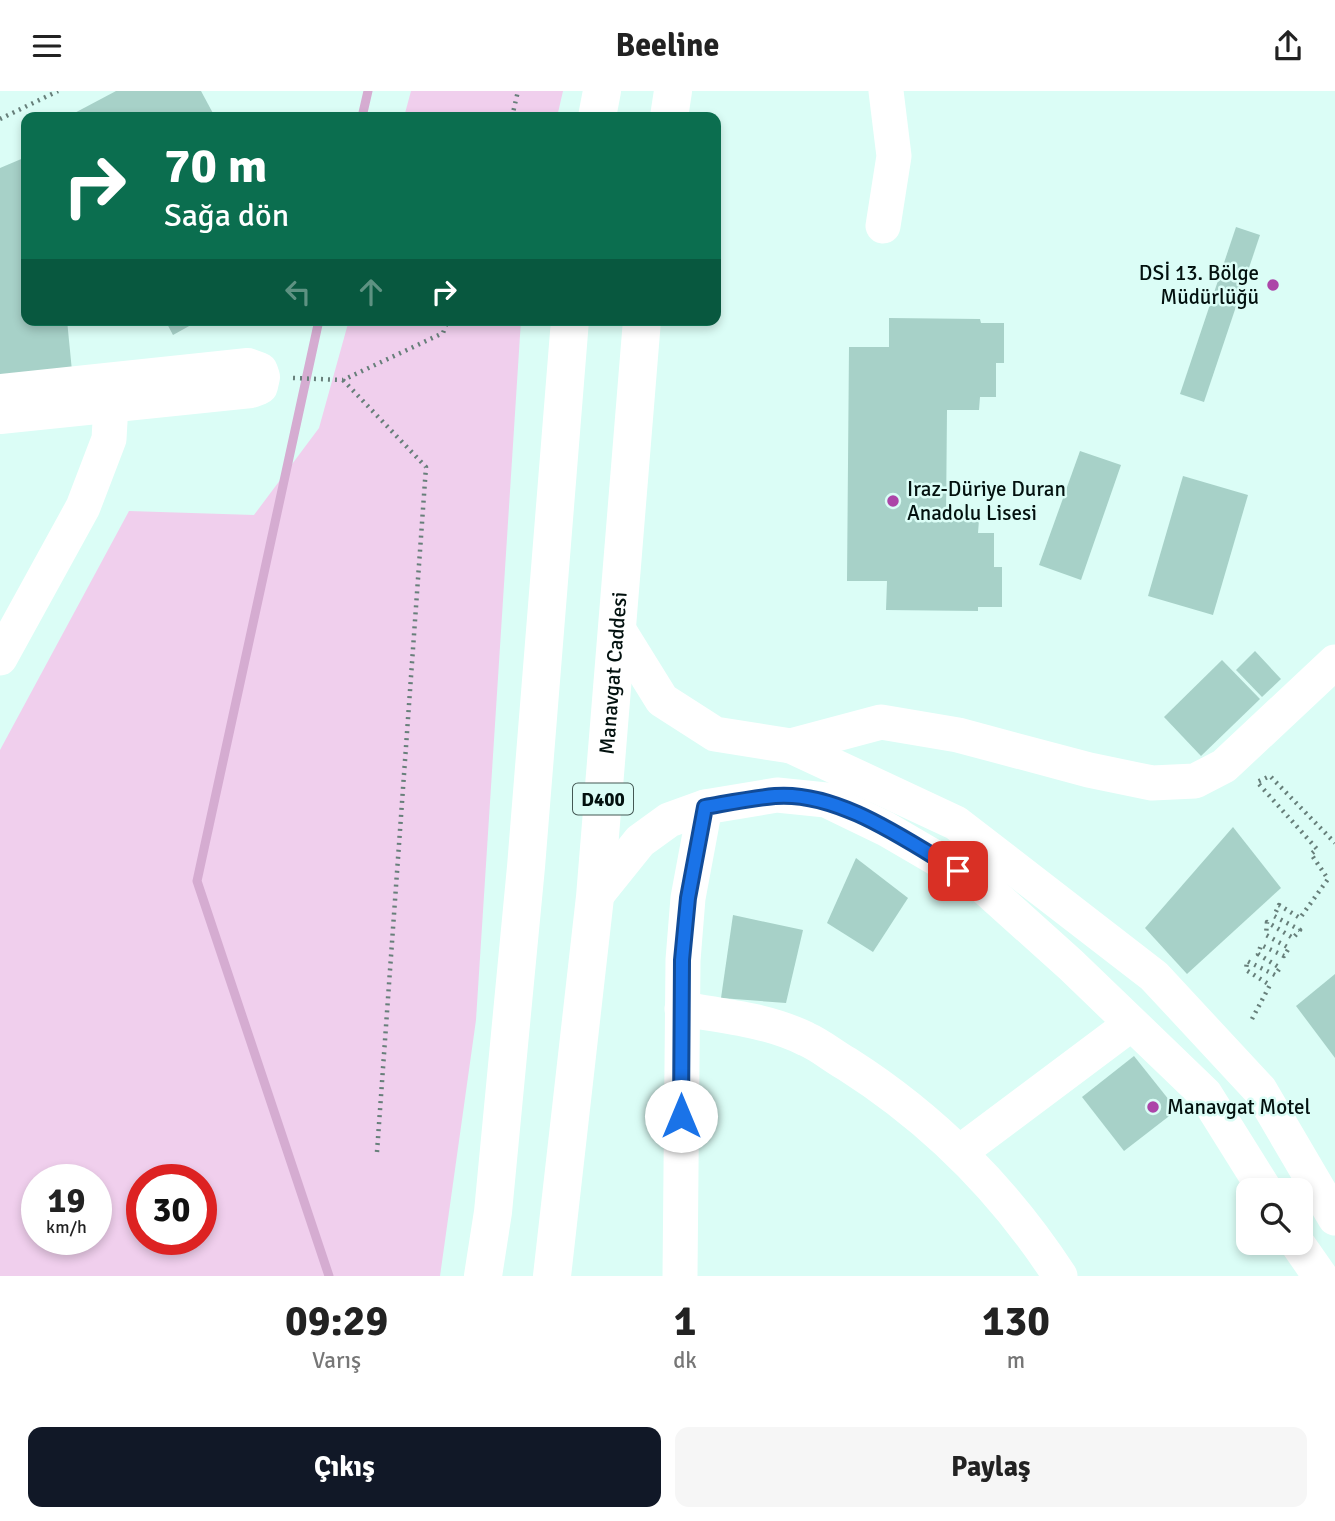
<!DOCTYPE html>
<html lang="tr">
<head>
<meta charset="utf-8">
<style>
  :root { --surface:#fff; --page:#f6f6f6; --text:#222; --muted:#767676; --accent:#111827 }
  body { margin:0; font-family:Signika,sans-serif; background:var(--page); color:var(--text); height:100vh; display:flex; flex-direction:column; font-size:26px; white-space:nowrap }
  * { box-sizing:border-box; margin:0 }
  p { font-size:23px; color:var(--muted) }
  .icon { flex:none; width:38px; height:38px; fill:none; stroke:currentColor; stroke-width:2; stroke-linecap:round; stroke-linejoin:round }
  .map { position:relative; height:1185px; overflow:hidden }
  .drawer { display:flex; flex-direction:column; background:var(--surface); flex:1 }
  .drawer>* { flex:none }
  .banner { position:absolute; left:21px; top:21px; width:700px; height:214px; border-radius:14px; box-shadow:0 4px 10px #0003; background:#0b6e4f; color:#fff; overflow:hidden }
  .buttons { position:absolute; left:1236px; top:1087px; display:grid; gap:14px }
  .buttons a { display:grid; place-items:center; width:77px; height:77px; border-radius:14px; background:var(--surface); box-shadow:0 4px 10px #0003; font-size:35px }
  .speed { position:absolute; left:21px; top:1073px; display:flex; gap:14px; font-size:35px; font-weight:700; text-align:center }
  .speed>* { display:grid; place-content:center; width:91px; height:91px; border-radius:50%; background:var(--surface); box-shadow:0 4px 10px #0003; line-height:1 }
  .speed small { font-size:18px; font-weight:400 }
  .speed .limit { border:10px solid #d22; background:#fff; color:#111 }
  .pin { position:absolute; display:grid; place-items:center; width:60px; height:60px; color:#fff; margin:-30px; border-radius:14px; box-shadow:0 4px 10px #0006 }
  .me { position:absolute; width:77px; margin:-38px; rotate:0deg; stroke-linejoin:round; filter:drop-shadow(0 0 5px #0008) }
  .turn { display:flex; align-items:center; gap:24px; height:147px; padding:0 28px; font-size:32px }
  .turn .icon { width:91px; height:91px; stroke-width:2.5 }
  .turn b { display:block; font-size:49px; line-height:60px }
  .lanes { display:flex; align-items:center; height:66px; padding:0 28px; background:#0003; justify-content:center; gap:35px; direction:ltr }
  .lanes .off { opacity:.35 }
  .eta { display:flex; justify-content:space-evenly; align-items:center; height:119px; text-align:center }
  .eta b { font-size:42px; font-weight:700; line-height:49px }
  .action { display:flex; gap:14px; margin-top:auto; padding:14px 28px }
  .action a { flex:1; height:80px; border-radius:14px; background:var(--accent); color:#fff; font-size:28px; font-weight:700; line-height:80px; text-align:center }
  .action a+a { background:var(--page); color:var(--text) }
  header { display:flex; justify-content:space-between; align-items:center; height:91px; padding:0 28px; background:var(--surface); font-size:32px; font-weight:700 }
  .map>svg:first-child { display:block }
</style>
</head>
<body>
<header><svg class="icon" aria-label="menu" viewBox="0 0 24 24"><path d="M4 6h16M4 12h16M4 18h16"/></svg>Beeline<svg class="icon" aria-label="share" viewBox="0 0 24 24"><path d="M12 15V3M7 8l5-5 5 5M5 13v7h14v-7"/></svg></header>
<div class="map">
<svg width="1335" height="1185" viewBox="0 0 1335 1185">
  <rect width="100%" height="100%" fill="#dbfdf6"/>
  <g fill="#f0cfed" fill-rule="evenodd">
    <path d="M411,0H563L557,26H404Z"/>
    <path d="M349,229H521L476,929L440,1185H0V659L129,420L254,424L319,337ZM37,1088H96V1148H37ZM142,1088H201V1148H142Z"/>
  </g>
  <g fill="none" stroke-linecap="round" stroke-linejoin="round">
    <g stroke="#d5acd1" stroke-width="9">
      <path d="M362,26L368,0"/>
      <path d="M319,229L197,790L329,1185"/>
    </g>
  </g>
  <g fill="#a7d1c8">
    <path d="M116,0H201L215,26H67Z"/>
    <path d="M26,66V229H67L72,280L0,286V77Z"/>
    <path d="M1236,136L1260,144L1204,311L1180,303Z"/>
    <path d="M889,227L980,228L981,232H1004V272H996V306H980L979,319H947L946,428L979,429L978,442H994V476H1002V516H978V520L886,519L887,490H847L849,256H889Z"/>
    <path d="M165,229H200L173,244Z"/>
    <path d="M1080,360L1121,374L1081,489L1039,474Z"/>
    <path d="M1183,385L1248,404L1213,524L1148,505Z"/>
    <path d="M1255,560L1281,588L1262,606L1236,579Z"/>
    <path d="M1222,569L1260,608L1201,665L1164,626Z"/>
    <path d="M1233,736L1281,797L1187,883L1145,837Z"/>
    <path d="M856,767L908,807L873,861L827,832Z"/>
    <path d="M733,824L803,839L786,912L721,907Z"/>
    <path d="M1335,883V967L1296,915Z"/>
    <path d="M1134,965L1177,1019L1124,1060L1082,1006Z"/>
  </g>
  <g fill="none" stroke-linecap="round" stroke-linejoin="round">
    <g stroke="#677f7a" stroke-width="4.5" stroke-dasharray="2 5" stroke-linecap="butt">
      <path d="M512,26L518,0"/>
      <path d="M0,28L58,0"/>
      <path d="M293,287L343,289L443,242L448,229"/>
      <path d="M343,289L426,376L377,1061"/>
      <path d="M1252,928L1270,894L1246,879L1247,870L1275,884L1280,877L1258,863L1261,854L1284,865L1289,857L1266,844L1267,831L1293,847L1300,839L1274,825L1279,814L1300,827L1328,788L1311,763L1317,758L1257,691L1270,685L1335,752"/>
    </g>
    <g stroke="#fff" stroke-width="35">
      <path d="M883,135L894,65L886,0"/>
      <path d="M618,538L662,609L715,643L791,655L956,732L1154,885L1260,999L1335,1127"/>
      <path d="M0,567L83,416L109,348L111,313"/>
      <path d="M791,655L881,631L958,644L1089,679L1152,692L1195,690L1224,675L1335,571"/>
      <path d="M595,806L640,750L669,729L705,716L777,704L826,709L886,738L982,794L1071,874L1205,1003L1265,1099"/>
      <path d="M682,918C724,925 768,929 806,948C820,954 833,965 847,973C932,1027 1005,1100 1060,1185"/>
      <path d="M960,1061L1131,933"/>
      <path d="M1297,1152L1320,1185"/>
      <path d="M680,1185L683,869L688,807L705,716"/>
    </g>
    <path stroke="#fff" stroke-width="38" d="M0,302L248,276L259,280L261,286L259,295L251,298L0,324"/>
    <g stroke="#fff" stroke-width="38">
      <path d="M597,26L602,0"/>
      <path d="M669,26L673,0"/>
      <path d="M483,1185L493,1121L526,776L570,229"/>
      <path id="s1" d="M552,1185L595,806L642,229"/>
    </g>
  </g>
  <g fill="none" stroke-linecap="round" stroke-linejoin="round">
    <defs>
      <path id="route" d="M681,1025L682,869L688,807L705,716C728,712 752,707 775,705C838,700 906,749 958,780"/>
    </defs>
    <use href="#route" stroke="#114b97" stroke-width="18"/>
    <use href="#route" stroke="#1a73e8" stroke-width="12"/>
  </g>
  <g fill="#ac45a8" stroke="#dbfdf6" stroke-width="2.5">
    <circle cx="1273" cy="194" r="7"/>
    <circle cx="893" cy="410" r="7"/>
    <circle cx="1153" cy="1016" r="7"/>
  </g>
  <g text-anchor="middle" stroke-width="5" stroke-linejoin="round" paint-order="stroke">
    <rect fill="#dbfdf6" stroke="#445854" stroke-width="2" x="573" y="692.5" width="60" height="31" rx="5"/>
    <g font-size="19" font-weight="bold" fill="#03110f">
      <text x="603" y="715">D400</text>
    </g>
    <g font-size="21" fill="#03110f" stroke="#dbfdf6" text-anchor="start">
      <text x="1259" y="189" text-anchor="end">DSİ 13. Bölge<tspan x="1259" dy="24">Müdürlüğü</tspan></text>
      <text x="907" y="405">Iraz-Düriye Duran<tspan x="907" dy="24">Anadolu Lisesi</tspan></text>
      <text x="1167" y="1023">Manavgat Motel</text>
    </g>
    <g font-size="21" fill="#03110f" stroke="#dbfdf6">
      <text dy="7" stroke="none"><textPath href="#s1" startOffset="606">Manavgat Caddesi</textPath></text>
    </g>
  </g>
</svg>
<div class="buttons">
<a><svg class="icon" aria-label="search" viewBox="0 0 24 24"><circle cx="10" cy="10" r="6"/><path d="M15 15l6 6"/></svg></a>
</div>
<div class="speed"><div>19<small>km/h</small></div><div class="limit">30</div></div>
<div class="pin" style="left:958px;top:780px;background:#d93025"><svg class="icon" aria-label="arrive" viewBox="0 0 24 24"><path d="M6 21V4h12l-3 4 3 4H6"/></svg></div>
<svg class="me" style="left:681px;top:1025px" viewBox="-20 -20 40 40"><circle r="19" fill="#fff"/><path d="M0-13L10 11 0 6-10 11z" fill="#1a73e8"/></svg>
<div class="banner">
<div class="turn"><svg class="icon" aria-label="right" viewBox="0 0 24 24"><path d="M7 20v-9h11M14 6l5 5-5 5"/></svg><div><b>70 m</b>Sağa dön</div></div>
<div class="lanes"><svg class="icon off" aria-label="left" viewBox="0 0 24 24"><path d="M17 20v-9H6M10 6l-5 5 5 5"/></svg><svg class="icon off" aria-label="ahead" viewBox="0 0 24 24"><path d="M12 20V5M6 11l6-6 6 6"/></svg><svg class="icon" aria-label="right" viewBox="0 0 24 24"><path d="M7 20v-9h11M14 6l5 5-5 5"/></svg></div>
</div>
</div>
<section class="drawer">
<div class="eta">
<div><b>09:29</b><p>Varış</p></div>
<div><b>1</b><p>dk</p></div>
<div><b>130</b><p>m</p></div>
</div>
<div class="action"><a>Çıkış</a><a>Paylaş</a></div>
</section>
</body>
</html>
